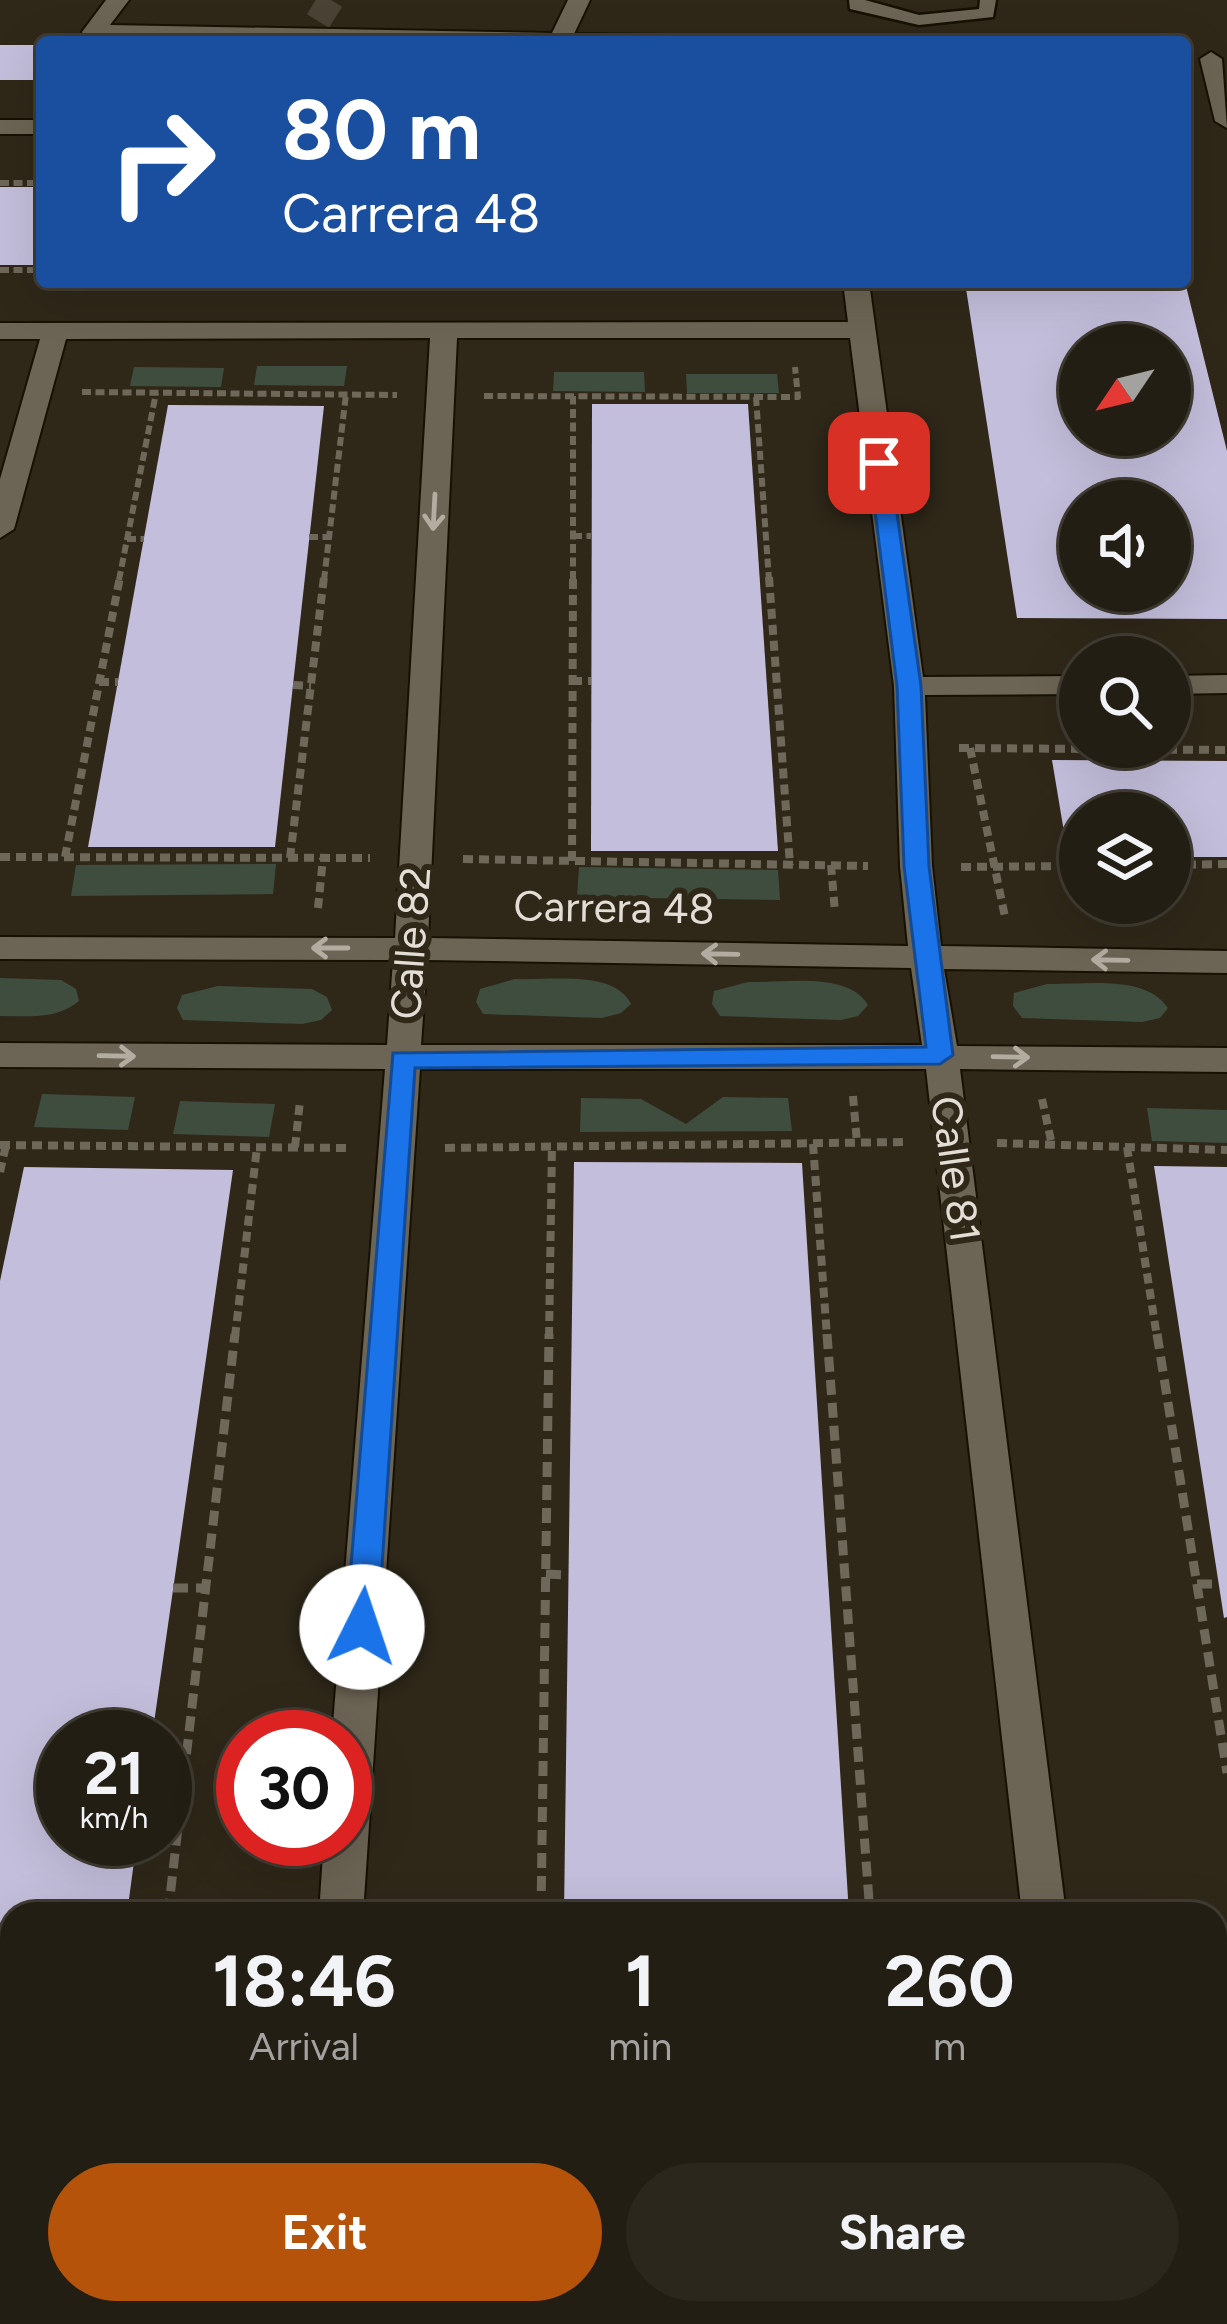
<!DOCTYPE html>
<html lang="en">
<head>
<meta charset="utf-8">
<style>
  :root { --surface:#231e13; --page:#2b271c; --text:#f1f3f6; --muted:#a3a2a0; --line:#403c33; --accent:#b45309 }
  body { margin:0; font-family:Figtree,sans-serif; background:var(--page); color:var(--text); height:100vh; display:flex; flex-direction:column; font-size:45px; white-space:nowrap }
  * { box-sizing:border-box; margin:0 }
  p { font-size:39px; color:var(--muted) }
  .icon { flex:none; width:66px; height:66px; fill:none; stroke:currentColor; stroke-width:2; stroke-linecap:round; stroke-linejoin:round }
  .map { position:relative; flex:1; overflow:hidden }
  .sheet { position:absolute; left:0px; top:1902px; width:1227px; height:423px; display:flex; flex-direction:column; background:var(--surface); border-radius:36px 36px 0 0; box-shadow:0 12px 48px #0002,0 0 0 3px var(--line) }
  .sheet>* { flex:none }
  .banner { position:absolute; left:36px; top:36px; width:1155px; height:252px; border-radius:12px; box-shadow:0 12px 48px #0002,0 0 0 3px var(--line); background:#1a4fa0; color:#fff; overflow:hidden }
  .needle { width:78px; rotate:235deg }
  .buttons { position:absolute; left:1059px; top:324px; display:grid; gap:24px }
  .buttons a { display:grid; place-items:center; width:132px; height:132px; border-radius:50%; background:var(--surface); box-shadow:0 12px 48px #0002,0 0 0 3px var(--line); font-size:60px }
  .speed { position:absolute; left:36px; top:1710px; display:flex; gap:24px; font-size:60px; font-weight:700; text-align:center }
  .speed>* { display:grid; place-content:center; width:156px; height:156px; border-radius:50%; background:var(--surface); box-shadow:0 12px 48px #0002,0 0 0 3px var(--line); line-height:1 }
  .speed small { font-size:30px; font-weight:400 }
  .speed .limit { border:18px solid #d22; background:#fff; color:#111 }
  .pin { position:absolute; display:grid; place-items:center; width:102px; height:102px; color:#fff; margin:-51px; border-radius:24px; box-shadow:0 6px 18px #0006 }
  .me { position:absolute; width:132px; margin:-66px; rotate:4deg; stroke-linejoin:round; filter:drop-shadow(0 0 9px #0008) }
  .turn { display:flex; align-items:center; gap:42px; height:252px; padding:0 48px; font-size:54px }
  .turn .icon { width:156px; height:156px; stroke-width:2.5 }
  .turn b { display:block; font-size:84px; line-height:102px }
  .eta { display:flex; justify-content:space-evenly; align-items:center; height:204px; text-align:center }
  .eta b { font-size:72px; font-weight:700; line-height:84px }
  .cta { display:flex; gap:24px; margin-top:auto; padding:24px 48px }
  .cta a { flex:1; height:138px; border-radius:72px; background:var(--accent); color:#fff; font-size:48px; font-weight:700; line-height:138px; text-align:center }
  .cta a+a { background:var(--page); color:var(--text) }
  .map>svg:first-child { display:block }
</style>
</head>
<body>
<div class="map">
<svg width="1227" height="2324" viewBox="0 0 1227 2324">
  <rect width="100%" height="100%" fill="#2f2819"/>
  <g fill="#3f4d3f">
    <path d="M257,366H347L344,386L254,385Z"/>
    <path d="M134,367L224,368L221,387L130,386Z"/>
    <path d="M554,372H644L645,392L553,391Z"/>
    <path d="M686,374H777L779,393H687Z"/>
    <path d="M276,864L273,894L71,896L76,865Z"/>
    <path d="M579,867L778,870L780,900L577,897Z"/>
    <path d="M0,978L61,980L76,989L79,1001C56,1020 29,1016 0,1016Z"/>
    <path d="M515,979C549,981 614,969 631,1004L621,1013L602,1018L483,1014L476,1002L480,989Z"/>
    <path d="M748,982C784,983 848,971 868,1005L858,1016L841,1020L720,1016L712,1004L714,991Z"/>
    <path d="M1047,984C1085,985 1145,974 1168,1008L1160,1018L1142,1022L1022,1018L1013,1006L1014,993Z"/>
    <path d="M218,986L312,989L327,997L332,1010L321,1020L302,1024L183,1020L177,1008L182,995Z"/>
    <path d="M42,1094L135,1097L128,1130L34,1127Z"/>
    <path d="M723,1097L788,1098L792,1131L580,1132L581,1098L641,1099L686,1124Z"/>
    <path d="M180,1101L275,1104L269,1137L173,1134Z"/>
    <path d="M1147,1108L1227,1110V1143L1152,1141Z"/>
  </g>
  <g fill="#c3bedb" fill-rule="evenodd">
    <rect x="0" y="45" width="42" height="35"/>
    <rect x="0" y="187" width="42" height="78"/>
    <path d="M965,282H1185L1227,451V619L1017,618ZM1080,345H1170V435H1080ZM1080,501H1170V591H1080Z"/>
    <path d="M592,404H748L778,851H591Z"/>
    <path d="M168,405L324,406L275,847H88Z"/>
    <path d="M1052,760L1227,761V857H1170V813H1080V857L1068,856Z"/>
    <path d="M574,1162L802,1163L849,1914H564Z"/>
    <path d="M1154,1166L1227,1167V1617L1224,1618Z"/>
    <path d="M24,1167L233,1170L152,1737H63V1839H137L127,1914H12V2313H70L69,2324H0V1281Z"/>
    <path d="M559,2313H874L875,2324H558Z"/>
  </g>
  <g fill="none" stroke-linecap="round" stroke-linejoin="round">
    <path stroke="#4a4335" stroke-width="26" stroke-dasharray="26 12" stroke-linecap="butt" d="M318,21L331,0"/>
    <defs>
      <path id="lane" d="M849,0H865L919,15L979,9L980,0H996L993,17L919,25L850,9Z"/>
      <g id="street">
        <path d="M106,0H129L110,25L552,33L568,0H590L574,34L670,35L681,42L85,37L82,32Z"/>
        <path d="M1211,52L1222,59L1227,128L1215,121L1200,59Z"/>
        <rect x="0" y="120" width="42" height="14"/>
        <path d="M843,282H869L923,677L1080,676V694L925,695L932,866L941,946L1227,951V973L944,969L957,1046L1227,1048V1072L960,1069L1066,1914H1022L926,1069H420L363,1914H319L324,1839H345V1737H332L385,1069L0,1067V1043L387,1045L393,960L0,959V937L395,938L430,338L66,339L14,529L0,538V479L40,339H0V323L848,322ZM457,338H850L894,686L900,866L908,946L428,938ZM427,960L911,968L922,1045H421Z"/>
        <path d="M1227,675V693L1170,694V676Z"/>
        <path d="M288,2313H338L337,2324H287Z"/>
        <path d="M1065,2313H1115L1116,2324H1066Z"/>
      </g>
    </defs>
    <use href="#lane" stroke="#171104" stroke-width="5"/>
    <use href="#street" stroke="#171104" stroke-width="4"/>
    <g stroke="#6e685b" stroke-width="6" stroke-dasharray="9 4.5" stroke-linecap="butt">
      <path d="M0,183H42"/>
      <path d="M0,270H42"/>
      <path d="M82,392L397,395"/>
      <path d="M484,396L798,397L795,367"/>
      <path d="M756,397L769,580"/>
      <path d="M573,536H591"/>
      <path d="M309,537H329"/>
      <path d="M127,539H144"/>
      <path d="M119,580L156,393"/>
      <path d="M324,580L346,394"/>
      <path d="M573,580V396"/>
    </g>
    <g stroke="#6e685b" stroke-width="8" stroke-dasharray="10 6" stroke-linecap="butt">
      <path d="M769,577L790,865"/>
      <path d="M572,681H591"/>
      <path d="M99,682H118"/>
      <path d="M293,685L311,686"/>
      <path d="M959,748L1227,750"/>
      <path d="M970,748L1005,917"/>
      <path d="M0,857L370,858"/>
      <path d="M65,857L120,577"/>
      <path d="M290,858L324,577"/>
      <path d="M463,859L868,866"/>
      <path d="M572,861L573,577"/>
      <path d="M831,865L835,912"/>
      <path d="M1170,865L1227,864"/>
      <path d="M961,867L1080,866"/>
      <path d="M318,908L323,858"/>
      <path d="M853,1096L857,1143"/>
      <path d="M1042,1099L1052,1145"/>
      <path d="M997,1143L1227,1150"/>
      <path d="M813,1144L827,1337"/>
      <path d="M0,1145L346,1148"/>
      <path d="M295,1147L300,1101"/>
      <path d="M1127,1147L1157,1337"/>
      <path d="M445,1148L904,1142"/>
      <path d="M0,1172L6,1145"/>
      <path d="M235,1337L257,1147"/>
      <path d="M549,1337L552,1146"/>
    </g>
    <g stroke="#6e685b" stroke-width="9" stroke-dasharray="15 8" stroke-linecap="butt">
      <path d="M827,1334L870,1914"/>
      <path d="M1157,1334L1227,1773"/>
      <path d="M546,1574L568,1575"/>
      <path d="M1197,1584H1219"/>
      <path d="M173,1588H206"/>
      <path d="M168,1914L235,1334"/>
      <path d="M541,1914L549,1334"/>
      <path d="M535,2313V2324"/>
      <path d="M899,2313L900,2324"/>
      <path d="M120,2324L121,2313"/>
    </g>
    <use href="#lane" fill="#6c6454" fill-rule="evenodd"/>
    <use href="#street" fill="#6c6454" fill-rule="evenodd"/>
  </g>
  <defs><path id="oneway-shaft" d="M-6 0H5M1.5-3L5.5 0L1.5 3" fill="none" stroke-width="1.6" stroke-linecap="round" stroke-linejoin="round" transform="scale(3)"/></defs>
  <g stroke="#b3ada1">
    <use href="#oneway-shaft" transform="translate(434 512) rotate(93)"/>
    <use href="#oneway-shaft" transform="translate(330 948) rotate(-180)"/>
    <use href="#oneway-shaft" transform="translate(720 954) rotate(-179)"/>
    <use href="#oneway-shaft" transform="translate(1110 960) rotate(-179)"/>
    <use href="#oneway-shaft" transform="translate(117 1056) rotate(1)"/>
    <use href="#oneway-shaft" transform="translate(1011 1057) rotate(1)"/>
  </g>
  <path fill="#1a73e8" stroke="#114b97" stroke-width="3" d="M879,457L890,463L921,686L929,866L953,1055L940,1064L415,1068L378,1627L373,1636L362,1640L351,1636L346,1627L393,1053L926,1047L904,866L897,686L869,463Z"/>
  <g text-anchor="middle" stroke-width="12" stroke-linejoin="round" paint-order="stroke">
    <g font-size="42" fill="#e3ded5" stroke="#2f2819">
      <text transform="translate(614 907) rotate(1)" y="15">Carrera 48</text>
      <text transform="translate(410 943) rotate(-86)" y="15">Calle 82</text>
      <text transform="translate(956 1169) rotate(82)" y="15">Calle 81</text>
    </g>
  </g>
</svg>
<div class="buttons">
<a><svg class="needle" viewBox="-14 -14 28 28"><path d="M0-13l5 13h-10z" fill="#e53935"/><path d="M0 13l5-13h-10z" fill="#a3a2a0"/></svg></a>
<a><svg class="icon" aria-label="sound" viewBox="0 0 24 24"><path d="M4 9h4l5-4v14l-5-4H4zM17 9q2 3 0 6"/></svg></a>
<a><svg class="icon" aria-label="search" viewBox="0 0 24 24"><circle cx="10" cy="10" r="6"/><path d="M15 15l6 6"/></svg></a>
<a><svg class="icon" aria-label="layers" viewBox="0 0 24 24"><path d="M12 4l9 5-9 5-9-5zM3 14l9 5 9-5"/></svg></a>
</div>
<div class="speed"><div>21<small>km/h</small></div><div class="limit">30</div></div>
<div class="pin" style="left:879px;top:463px;background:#d93025"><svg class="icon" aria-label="arrive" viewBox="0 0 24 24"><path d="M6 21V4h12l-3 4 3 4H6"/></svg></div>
<svg class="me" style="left:362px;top:1627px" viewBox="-20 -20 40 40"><circle r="19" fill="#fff"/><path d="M0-13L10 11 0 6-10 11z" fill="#1a73e8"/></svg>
<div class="banner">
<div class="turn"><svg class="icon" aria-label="right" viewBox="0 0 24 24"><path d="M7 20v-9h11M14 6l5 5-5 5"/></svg><div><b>80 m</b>Carrera 48</div></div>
</div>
<section class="sheet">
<div class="eta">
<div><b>18:46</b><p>Arrival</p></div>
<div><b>1</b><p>min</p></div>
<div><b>260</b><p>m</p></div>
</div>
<div class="cta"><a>Exit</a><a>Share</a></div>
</section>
</div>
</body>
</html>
